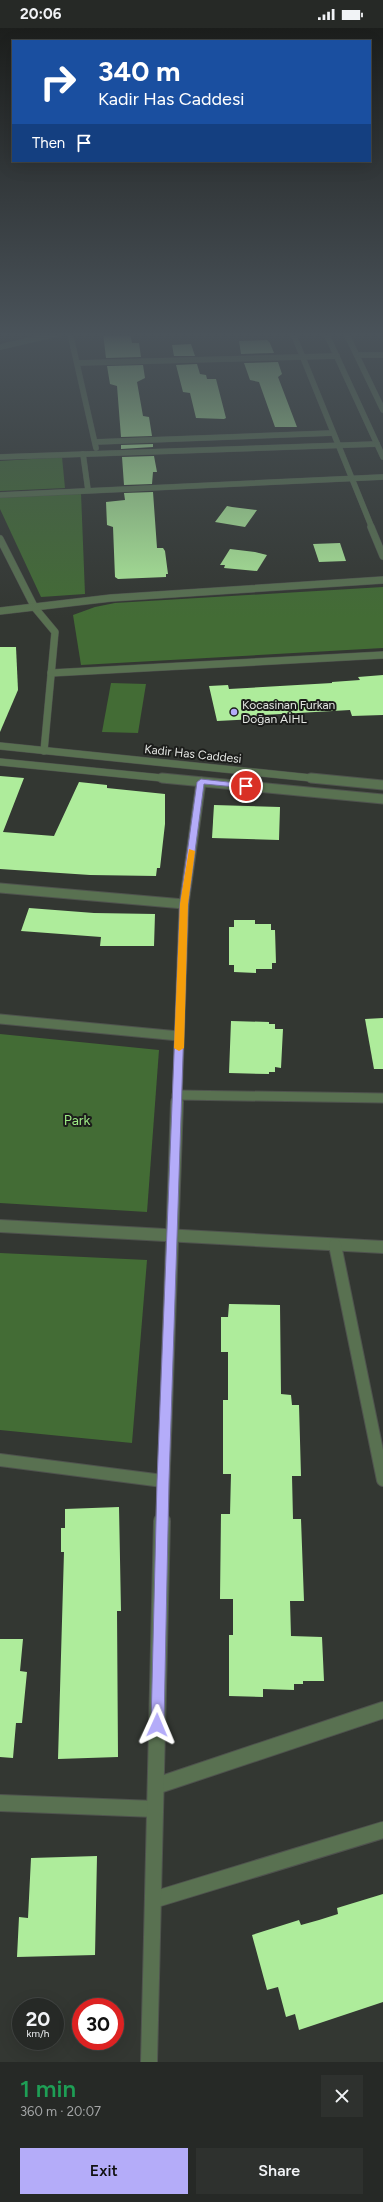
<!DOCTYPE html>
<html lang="en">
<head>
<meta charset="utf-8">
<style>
  :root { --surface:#262926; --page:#2e312e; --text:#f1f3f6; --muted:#a4a6a7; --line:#424543; --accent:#b4acf9 }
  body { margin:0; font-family:Figtree,sans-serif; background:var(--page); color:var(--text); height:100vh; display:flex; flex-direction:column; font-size:15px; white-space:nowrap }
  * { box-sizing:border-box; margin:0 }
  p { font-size:13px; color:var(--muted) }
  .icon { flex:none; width:22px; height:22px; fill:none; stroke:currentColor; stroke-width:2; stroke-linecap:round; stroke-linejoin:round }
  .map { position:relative; height:2034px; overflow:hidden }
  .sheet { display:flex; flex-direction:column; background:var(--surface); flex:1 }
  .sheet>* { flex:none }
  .guide { position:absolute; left:12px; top:12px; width:359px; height:122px; border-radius:0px; box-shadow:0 4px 16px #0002,0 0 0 1px var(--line); background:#1a4fa0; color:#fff; overflow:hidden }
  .speed { position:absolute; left:12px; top:1970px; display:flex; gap:8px; font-size:20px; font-weight:700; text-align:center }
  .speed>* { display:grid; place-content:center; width:52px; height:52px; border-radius:50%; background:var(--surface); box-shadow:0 4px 16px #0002,0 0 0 1px var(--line); line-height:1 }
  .speed small { font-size:10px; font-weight:400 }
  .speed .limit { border:6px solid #d22; background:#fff; color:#111 }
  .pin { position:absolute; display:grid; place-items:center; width:34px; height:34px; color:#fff; margin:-17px; border:2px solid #fff; border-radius:50%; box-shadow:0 1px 4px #0007 }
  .me { position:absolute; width:44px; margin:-22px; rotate:1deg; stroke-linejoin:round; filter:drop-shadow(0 0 3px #0008) }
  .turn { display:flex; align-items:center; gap:14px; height:84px; padding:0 20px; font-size:18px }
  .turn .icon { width:52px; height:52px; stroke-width:2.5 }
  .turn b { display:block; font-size:28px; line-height:34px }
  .then { display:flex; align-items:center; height:38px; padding:0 20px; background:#0003; gap:8px; font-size:15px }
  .round { display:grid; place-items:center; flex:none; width:42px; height:42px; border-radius:0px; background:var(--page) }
  .head { display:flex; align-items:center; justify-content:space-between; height:68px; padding:0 20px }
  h1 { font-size:24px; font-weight:600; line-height:30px; color:#1e9e55 }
  .button { display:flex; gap:8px; margin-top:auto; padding:8px 20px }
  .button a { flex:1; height:46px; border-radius:0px; background:var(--accent); color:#111; font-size:16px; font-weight:600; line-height:46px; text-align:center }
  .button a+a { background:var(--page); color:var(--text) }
  .status { display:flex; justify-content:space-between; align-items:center; height:28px; padding:0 20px; background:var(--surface); direction:ltr }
  .status svg { height:11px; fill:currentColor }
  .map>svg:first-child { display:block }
</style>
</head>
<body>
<div class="status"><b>20:06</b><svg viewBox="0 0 49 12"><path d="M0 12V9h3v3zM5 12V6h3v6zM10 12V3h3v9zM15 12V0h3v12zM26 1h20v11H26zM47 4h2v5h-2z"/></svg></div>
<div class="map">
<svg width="383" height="2034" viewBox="0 0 383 2034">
  <rect width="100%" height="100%" fill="#333732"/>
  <g fill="#436c35">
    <path d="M62,429L65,460L0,463V433Z"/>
    <path d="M81,465L85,566L41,569L0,481V469Z"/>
    <path d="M383,559V620L81,637L73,587L95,579L115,575Z"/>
    <path d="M111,655L146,656L138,705L102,704Z"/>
    <path d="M0,1006L159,1022L147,1184L0,1175Z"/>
    <path d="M0,1225L147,1232L132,1415L0,1402Z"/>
  </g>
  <g fill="#aeec9b">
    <path d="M103,305H130L132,315H139L141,329L106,330Z"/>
    <path d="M267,312L270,315L274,325L241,326L239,313Z"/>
    <path d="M191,316L195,328H174L172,317Z"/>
    <path d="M278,334L282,346L278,349L297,399H275L259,354L250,352L244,335Z"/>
    <path d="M197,336L200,346L206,347L207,351H216L226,390L224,391L196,390L190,365L183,364L176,337Z"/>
    <path d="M143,337L145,350L137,354L143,388L149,389L152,408L121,409L117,358L110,356L107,338Z"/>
    <path d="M153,416V419L121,421V417Z"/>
    <path d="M154,428L157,444H153L152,456L124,457L122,429Z"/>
    <path d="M153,464L157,520H163L165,523L168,546H166V549L118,551L115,549L113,499L107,497L106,474L125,472L124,465Z"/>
    <path d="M227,478L232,479L257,482L245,499L215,494Z"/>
    <path d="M340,515L346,533L319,534L313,516Z"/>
    <path d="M230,521L255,524L267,527L257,543L224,540L225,537H220Z"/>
    <path d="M0,619H16L18,662L0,704Z"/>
    <path d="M383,647V687L352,688L350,682L263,687V690L257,691L217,693L209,658L228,657L229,661L332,655V654L360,652L358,649Z"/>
    <path d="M0,748L24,750L3,804L54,808L79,754L107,757V760L165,766V796L160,840H157L156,848L90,847L0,841Z"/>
    <path d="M214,777L280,779L279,812L212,810Z"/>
    <path d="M29,880L94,885L155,886L154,918H100L101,909L21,903Z"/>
    <path d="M234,892H255V896H271V902H275L276,935H272V941H256V945L234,944V937H229V899H234Z"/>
    <path d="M383,990V1041H374L365,991Z"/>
    <path d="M231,993L269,994V996H275V1001H283L281,1040L275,1039V1044H269V1046L229,1045Z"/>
    <path d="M229,1276L280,1277L281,1366L291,1367L292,1377H299L301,1448H292L293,1491H301L304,1573H290L291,1608L322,1609L324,1653H303V1656H294V1662L263,1661V1669L229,1668V1607H233V1571H220L221,1486H230L231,1446H223V1372H228V1324H221V1289H228Z"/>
    <path d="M119,1479L121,1583H117L118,1729L58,1731L64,1524H61V1500H65V1481Z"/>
    <path d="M0,1611H23L20,1643L27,1644L22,1695H16L13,1730L0,1729Z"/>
    <path d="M97,1828L95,1927L17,1929L19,1889L28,1890L31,1830Z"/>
    <path d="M383,1866V1974L299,2002L295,1986L286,1989L278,1959L267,1962L252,1907L299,1892L301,1897L319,1892L338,1886L337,1880Z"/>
  </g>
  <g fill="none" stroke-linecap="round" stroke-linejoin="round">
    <defs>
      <g id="minor-far4">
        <path d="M70,305L96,420"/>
        <path d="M293,305L372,500"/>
        <path d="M326,305L383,429"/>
        <path d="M346,305L383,382"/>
        <path d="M0,319L60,305"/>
        <path d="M357,327H383"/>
        <path d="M77,335L337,328"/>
        <path d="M95,414L333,405"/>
        <path d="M83,426L88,462"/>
        <path d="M0,429L377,416"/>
        <path d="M0,467L383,449"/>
      </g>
      <g id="minor-far3">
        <path d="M371,499L383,528"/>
        <path d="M0,511L35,580L55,604L44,723"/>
        <path d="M0,583L111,570L383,552"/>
        <path d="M51,645L383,627"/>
        <path d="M0,718L321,751"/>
        <path d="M0,734L172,751"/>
      </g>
      <g id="minor-far2">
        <path d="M162,750L383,771"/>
        <path d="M311,750L383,757"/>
        <path d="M0,860L184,876"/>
        <path d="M0,991L179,1008"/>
        <path d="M177,1067L383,1070"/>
        <path d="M177,1075L184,876L201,754"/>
      </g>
      <g id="minor-far1">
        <path d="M0,1198L383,1219"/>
        <path d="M335,1217L383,1452"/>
        <path d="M0,1432L163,1453"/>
        <path d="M162,1494L177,1074"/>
      </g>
      <g id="minor">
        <path d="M156,1758L383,1682"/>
        <path d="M0,1775L155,1781"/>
        <path d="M153,1872L383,1802"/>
        <path d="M149,2034L162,1493"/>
      </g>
    </defs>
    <use href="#minor-far4" stroke="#4f534e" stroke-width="6"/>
    <use href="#minor-far3" stroke="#4f534e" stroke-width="8"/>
    <use href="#minor-far2" stroke="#4f534e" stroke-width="11"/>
    <use href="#minor-far1" stroke="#4f534e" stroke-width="14"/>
    <use href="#minor" stroke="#4f534e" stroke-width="18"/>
    <use href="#minor-far4" stroke="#597151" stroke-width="5.5"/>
    <use href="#minor-far3" stroke="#597151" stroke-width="7"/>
    <use href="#minor-far2" stroke="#597151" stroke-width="9"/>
    <use href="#minor-far1" stroke="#597151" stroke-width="12"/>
    <use href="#minor" stroke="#597151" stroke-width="16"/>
  </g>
  <linearGradient id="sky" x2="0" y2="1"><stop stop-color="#1c1e1c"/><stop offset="0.52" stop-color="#4a535a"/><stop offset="1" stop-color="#4a535a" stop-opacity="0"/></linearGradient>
  <rect width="383" height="590" fill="url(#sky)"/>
  <path fill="#b4acf9" stroke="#7570a2" d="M201,751L246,756L250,758L246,760L204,756L188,876L169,1453L164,1697L162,1702L157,1704L152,1702L151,1697L157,1453L180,876L197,754Z"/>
  <path fill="#f59e0b" d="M189,821L195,823L188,876L184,1020L179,1023L174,1020L180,876Z"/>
  <circle fill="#b4acf9" stroke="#1c1d1b" stroke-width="1.5" cx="234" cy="684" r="4"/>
  <g text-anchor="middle" stroke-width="4" stroke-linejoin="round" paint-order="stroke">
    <g font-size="12" fill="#e4e6e3" stroke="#1c1d1b" text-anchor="start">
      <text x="242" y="681">Kocasinan Furkan<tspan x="242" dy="14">Doğan AİHL</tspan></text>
    </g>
    <g font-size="12" fill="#e4e6e3" stroke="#1c1d1b">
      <text transform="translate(193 726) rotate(6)" y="4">Kadir Has Caddesi</text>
    </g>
    <g font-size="14" fill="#9dea84" stroke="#1c1d1b">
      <text x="77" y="1097">Park</text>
    </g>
  </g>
</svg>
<div class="speed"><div>20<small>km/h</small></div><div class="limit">30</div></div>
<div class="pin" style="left:246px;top:758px;background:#d93025"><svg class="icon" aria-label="arrive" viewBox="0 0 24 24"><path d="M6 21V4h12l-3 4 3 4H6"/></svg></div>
<svg class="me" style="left:157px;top:1697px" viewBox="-20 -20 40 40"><path d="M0-17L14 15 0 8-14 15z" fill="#b4acf9" stroke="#fff" stroke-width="4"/></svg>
<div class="guide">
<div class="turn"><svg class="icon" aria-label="right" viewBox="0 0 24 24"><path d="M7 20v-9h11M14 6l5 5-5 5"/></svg><div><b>340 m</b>Kadir Has Caddesi</div></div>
<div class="then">Then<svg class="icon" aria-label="arrive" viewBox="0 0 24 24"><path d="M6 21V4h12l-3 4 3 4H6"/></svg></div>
</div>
</div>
<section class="sheet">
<div class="head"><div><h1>1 min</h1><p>360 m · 20:07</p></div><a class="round"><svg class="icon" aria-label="close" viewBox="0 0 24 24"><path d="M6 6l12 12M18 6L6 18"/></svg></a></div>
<div class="button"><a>Exit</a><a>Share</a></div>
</section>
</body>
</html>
